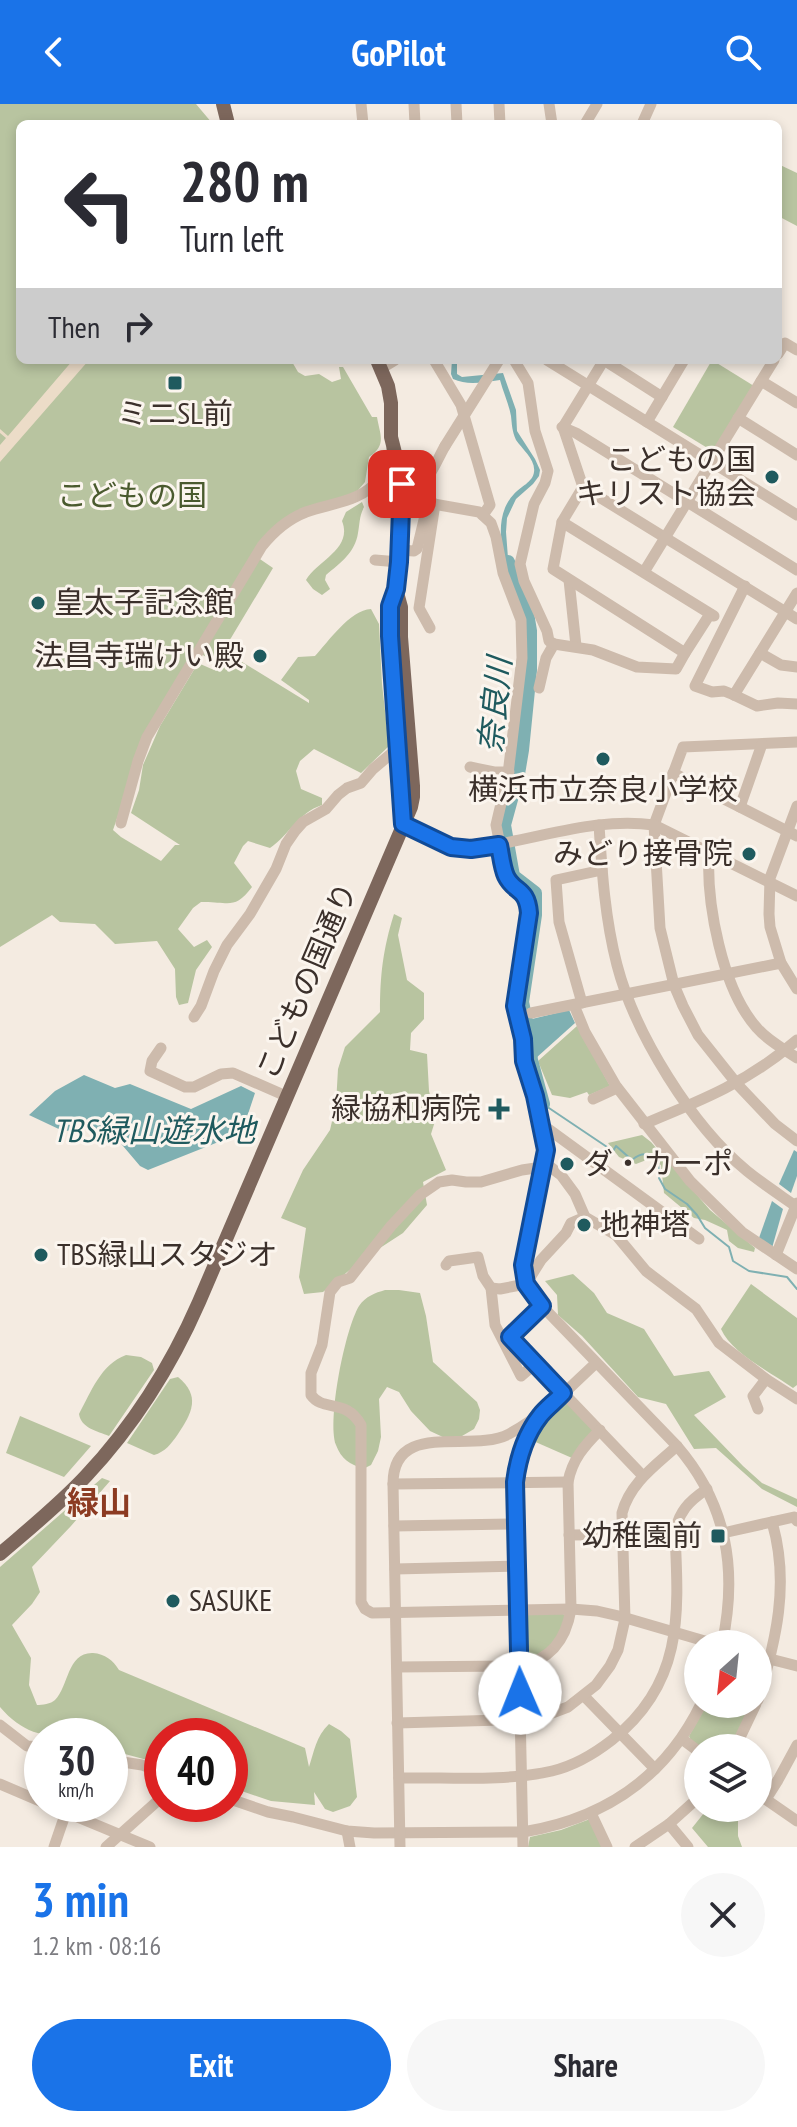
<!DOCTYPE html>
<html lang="en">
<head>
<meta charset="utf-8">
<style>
  :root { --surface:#fff; --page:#f7f7f7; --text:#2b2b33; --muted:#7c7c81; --accent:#1a73e8 }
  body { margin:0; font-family:"PT Sans Narrow","Noto Sans JP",sans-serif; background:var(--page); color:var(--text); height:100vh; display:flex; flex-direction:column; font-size:30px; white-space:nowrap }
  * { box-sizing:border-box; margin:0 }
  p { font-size:26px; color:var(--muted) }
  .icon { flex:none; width:44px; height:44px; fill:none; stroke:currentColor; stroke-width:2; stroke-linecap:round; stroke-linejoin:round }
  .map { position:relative; height:1743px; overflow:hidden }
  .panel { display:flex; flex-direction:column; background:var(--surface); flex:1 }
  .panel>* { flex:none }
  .banner { position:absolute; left:16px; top:16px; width:766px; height:244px; border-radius:12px; box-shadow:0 4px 12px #0003; background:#fff; color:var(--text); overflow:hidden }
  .needle { width:52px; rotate:207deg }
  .tools { position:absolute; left:684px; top:1526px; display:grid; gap:16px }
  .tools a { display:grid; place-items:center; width:88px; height:88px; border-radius:50%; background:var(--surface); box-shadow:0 4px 12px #0003; font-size:40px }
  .speed { position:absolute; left:24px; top:1614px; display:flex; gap:16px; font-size:40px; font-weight:700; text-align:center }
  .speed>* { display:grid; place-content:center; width:104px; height:104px; border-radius:50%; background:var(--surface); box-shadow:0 4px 12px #0003; line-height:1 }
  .speed small { font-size:20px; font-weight:400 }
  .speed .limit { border:12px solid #d22; background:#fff; color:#111 }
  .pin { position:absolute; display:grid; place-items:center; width:68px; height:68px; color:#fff; margin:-34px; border-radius:16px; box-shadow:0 4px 12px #0006 }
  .me { position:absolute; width:88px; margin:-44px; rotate:359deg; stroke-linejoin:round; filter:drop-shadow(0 0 6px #0008) }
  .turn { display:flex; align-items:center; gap:28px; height:168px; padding:0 32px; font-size:36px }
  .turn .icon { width:104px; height:104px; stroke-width:2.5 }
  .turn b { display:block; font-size:56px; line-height:68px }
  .then { display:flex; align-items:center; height:76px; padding:0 32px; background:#0003; gap:16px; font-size:30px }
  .round { display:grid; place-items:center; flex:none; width:84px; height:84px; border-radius:42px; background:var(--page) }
  .overview { display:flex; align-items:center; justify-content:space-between; height:136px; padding:0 32px }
  h1 { font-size:48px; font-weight:700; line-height:60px; color:var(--accent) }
  .button { display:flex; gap:16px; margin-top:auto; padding:16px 32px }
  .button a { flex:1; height:92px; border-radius:48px; background:var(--accent); color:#fff; font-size:32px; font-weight:700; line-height:92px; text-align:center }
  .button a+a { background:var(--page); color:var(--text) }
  header { display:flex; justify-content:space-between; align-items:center; height:104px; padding:0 32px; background:var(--accent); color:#fff; font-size:36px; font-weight:700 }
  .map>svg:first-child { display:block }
</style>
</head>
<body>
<header><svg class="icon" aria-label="back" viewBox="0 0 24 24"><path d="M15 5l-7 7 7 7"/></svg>GoPilot<svg class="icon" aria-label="search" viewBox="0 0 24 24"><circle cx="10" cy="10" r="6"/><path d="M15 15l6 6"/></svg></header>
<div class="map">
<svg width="797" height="1743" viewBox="0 0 797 1743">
  <rect width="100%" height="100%" fill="#f4ebe1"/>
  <g fill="#b8c4a0">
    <path d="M0,0H196L212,19L20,20V256H291L298,268L305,272L319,270L332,278L341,275L339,263H343L372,313H377C380,331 387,341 369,353L365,378L354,391L305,407L254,451L273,464L231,534L213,557L196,547L133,668L113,726L121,733L161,757L175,741H180L131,709L139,686L143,661L160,622L198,559L214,566L224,547L309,599V596L281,576L298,553L315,552C328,538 350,506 371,505L379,520L382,580L389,642L361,669L314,645L300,657L296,667L301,685L322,694V701C298,709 289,731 270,744L248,737L243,742L234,759L252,783C234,807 228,797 201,798L193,804L178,825L194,843L207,836L212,843L196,866L188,899L179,901L176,893L175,865L157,837L115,840L95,820L60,818L52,811L0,843Z"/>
    <path d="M778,60L797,69V122L778,112Z"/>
    <path d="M712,256L754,282L714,348L673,323Z"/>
    <path d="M362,398L364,403C359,413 360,419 358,429C355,449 340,459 326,471L325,476L330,485L322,491L313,485L306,476C318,456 353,445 342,417L346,408Z"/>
    <path d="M394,810L402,814L398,831L407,876L424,889V915L411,929L410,946L427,950L429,987L436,1014L431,1030L446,1066L423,1078L427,1101L403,1129L363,1155L323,1188L304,1190L299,1173L306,1124L281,1114L303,1066L330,1026L336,1000L338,965L345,943L380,908C380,871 383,845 394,810Z"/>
    <path d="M577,922L610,982L589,991L587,988L570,994L552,991L538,957Z"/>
    <path d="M642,1031L651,1038L710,1106L755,1144L754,1148L738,1144L729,1137L727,1126L705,1116L694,1114L664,1089L661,1061L649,1055L636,1060L619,1053L608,1039Z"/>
    <path d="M573,1170L594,1189L607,1209L644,1225L674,1272L709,1267L726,1293L694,1311L743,1362L762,1379L797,1395V1403L762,1385L716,1344L694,1345L666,1300L638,1293L582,1232L558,1211L557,1191L545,1177Z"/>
    <path d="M751,1180L797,1214V1281L793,1284C772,1269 731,1249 721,1225Z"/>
    <path d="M385,1186H399L420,1189L426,1212L433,1258L477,1298L480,1306L479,1315L474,1325L462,1332L445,1334L430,1327L411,1307L399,1288L387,1283L379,1295L381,1333L378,1347L371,1361L363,1365C350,1360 341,1355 336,1341C327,1316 345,1225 359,1202C366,1192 375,1189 385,1186Z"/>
    <path d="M126,1251L141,1253L152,1259L154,1266L109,1332C97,1327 81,1324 79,1310C91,1288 101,1260 126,1251Z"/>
    <path d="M178,1273C201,1292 192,1309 178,1330C171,1340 165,1348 154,1351L127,1339L170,1275Z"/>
    <path d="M562,1296L567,1297L594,1325L572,1354L531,1336L543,1317Z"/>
    <path d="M20,1312L91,1342L64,1373L6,1349Z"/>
    <path d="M102,1374L110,1377L71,1422L32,1463L40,1488L32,1500L12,1521L31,1554L29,1581L37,1601C42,1601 51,1600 55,1596C69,1582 67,1548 93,1549C105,1550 113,1556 119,1566L305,1644L309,1663C314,1648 316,1632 329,1620L341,1627L350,1635L357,1693L350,1702L333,1708L325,1705L314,1688L315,1701L271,1697L230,1683V1632H162V1660L110,1646V1632C65,1632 32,1641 0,1603V1463Z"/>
    <path d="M526,1509L563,1510L567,1512L555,1540L523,1559L522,1515Z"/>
    <path d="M707,1600H754L732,1644H701L691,1637L689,1632Z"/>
    <path d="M708,1704H738V1732L742,1743H708L692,1724Z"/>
    <path d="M590,1715L604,1743H528L530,1733L561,1726Z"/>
  </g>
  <path fill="#ecdcc8" d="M73,256H89L0,358V341L6,334L0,329V325L8,332Z"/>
  <g fill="#7fb0b2">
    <path d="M452,256H457V270L462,273L503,269L516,306L517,327L535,355L540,366L539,372L533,380L516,395L507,414L506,428L508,454L515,473H511C501,449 493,412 514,390C520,383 533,378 534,368C536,356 522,345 516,336C512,327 512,321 511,312C509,300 503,288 500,276C484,278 468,282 453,275L451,270Z"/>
    <path d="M569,906L575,919L536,954L532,915Z"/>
    <path d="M84,971L115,984L130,980L191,1005L241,982L255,989L248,1010L250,1019L246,1027L148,1066L140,1062L112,1029L103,1025L63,1027L29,1011L55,987Z"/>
    <path d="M794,1046L797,1048V1072L791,1089L779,1080Z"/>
    <path d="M772,1097L783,1105L772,1144L759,1134Z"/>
  </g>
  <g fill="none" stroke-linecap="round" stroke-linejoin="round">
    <path stroke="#7fb0b2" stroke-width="2" d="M543,1000L613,1047L616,1042L632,1056C642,1048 648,1049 658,1056L659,1074L665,1085L687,1100L697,1111L705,1124L729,1143L733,1157L749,1167L787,1173L797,1185"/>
    <path stroke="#7fb0b2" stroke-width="14" d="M508,458L526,503L530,527V566L522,646L518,670L504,721L513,772L535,789V811L522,898L527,922L531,956L543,1000"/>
    <g stroke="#cdbbac" stroke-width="11">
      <path d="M361,0L363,20"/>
      <path d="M414,0L415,20"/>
      <path d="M456,0L457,20"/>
      <path d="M499,0L500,20"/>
      <path d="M549,0L552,20"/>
      <path d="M585,20L597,0"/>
      <path d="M642,20L651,0"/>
      <path d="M778,250L785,239L797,246"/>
      <path d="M434,256L461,301L490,401L483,411"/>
      <path d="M514,256L528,279L535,327L548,367L545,379L534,400L520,460L524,477L547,527L549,537L554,540L546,554L539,584"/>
      <path d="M547,256L797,411"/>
      <path d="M382,264L395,256"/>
      <path d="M761,277L797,299"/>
      <path d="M738,314L797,351"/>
      <path d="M647,318L684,256"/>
      <path d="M562,323L576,329L797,466"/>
      <path d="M583,383L797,515"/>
      <path d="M403,388C427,387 434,361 445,342"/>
      <path d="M562,418L714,512"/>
      <path d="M400,446L414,447L417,445L428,399L479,408L491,419L496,433L503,469L521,516L522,554L508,670L496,721L506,771L525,793L529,809L515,902L523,935L524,957L535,992L546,1046L523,1161L526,1180L542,1202L677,1342C727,1400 738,1466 722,1540"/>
      <path d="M375,456L399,458"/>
      <path d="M644,468L774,256"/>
      <path d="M569,476L576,542"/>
      <path d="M745,482L695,582L712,588L724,587L734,591L757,602L778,599L797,600"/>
      <path d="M430,524L419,504L435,400"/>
      <path d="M554,540L593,546L637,563L676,565L685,549L553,465L562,418L583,383L563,323L604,256L662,293"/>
      <path d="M685,549L710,510"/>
      <path d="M760,549L781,561L797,563"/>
      <path d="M734,591L797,489"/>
      <path d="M797,638L683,643L654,721L660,824L674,881L683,902L698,931L737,980L775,1020L797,1037"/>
      <path d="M470,663L494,668H509"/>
      <path d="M673,669L797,732"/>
      <path d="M797,702L770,774L769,810L770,823L781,859L797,885"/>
      <path d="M740,703L762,640"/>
      <path d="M121,719L138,657L147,633L262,442C274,427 288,415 306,408C331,399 362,398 379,375C386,365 390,352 393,341"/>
      <path d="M403,720C421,729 439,741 459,744C477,747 497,741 514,737C560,728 607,714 654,721L797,792"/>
      <path d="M599,721C602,768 605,815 617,861C635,930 692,1022 747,1067C763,1080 780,1091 797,1103"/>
      <path d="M709,747C706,799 722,885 757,924C768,937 784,945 797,954"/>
      <path d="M582,899L559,818L556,776L602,766"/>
      <path d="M574,901L585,928L616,982L690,1077L742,1128L797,1165"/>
      <path d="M531,909L781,859"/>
      <path d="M194,913L201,902L214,867L227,841L250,810L276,765L286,740L295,727L303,718L326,705L338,691L347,684L361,679L373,665L392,649L405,647"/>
      <path d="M161,944L152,957L150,967L185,983H194L221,970L233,969L286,992"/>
      <path d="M593,995L617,984"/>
      <path d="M540,1019L699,1135"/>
      <path d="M644,1020C703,996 748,978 797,936"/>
      <path d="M776,1151L797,1099"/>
      <path d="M446,1161L449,1157L478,1153L483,1172L491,1184L495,1221L521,1272L535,1260"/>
      <path d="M491,1184L500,1185L526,1180L541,1156L566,1129L571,1119L585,1113"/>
      <path d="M542,1202L510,1233L643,1372"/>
      <path d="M758,1305L753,1292L766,1275"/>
      <path d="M393,1380L568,1378"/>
      <path d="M394,1422L516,1420"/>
      <path d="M723,1429L794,1413L797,1417"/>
      <path d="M569,1431L675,1430"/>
      <path d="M395,1465L517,1462"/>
      <path d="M715,1540L619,1512L597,1507L571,1505L372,1509L365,1505L361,1498V1321C346,1294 323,1308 311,1291V1269L322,1241L330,1188L338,1178L350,1174L391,1122L420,1091L439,1078L452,1076L466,1078H481L522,1066L549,1062L561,1071L575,1090L585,1113L616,1131L646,1167L696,1205L719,1239L766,1275L797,1295"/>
      <path d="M758,1552L797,1562"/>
      <path d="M397,1563L519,1562C551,1556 566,1536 571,1505L568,1378C572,1356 584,1342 600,1326"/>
      <path d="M584,1592L655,1665"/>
      <path d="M758,1596C776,1537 790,1479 772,1418"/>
      <path d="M397,1619L536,1615L568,1603L596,1581L610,1562L618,1546L625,1515L622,1409C630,1379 655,1362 677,1342"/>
      <path d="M0,1621L27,1642L42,1643"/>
      <path d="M682,1635L698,1647"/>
      <path d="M735,1644L756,1600"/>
      <path d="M110,1656L142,1661L162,1669"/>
      <path d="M399,1674C449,1673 503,1678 552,1667C573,1662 594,1650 612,1636C683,1580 679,1512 675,1430C678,1408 689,1397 707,1385"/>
      <path d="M0,1680L42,1698"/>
      <path d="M758,1690L797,1717"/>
      <path d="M230,1695L268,1708L293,1713L347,1727L374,1729L523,1728C603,1715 665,1674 701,1600"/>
      <path d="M766,1695L778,1676L797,1641"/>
      <path d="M46,1700L150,1743"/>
      <path d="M591,1709L607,1743"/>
      <path d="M669,1720L688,1743"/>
      <path d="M347,1727L350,1743"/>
      <path d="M54,1743L66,1708"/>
      <path d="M106,1743L162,1693"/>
      <path d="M400,1743L393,1380C393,1315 471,1350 509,1330C543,1312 568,1285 596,1259"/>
      <path d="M523,1743L515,1378L521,1348L539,1313"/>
      <path d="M635,1743L669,1720L698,1694"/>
    </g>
    <g stroke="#7d675c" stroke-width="14">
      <path d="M223,0L228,20"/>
      <path d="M377,256L388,282L391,299V333L401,373L403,388L396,485L390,502V532L403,715"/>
      <path d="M0,1450C29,1425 60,1400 86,1372C134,1321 171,1262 199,1198L411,703L413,693V682L401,533V503L396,485"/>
    </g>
    <path stroke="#cdbbac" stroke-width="11" d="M445,342L499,256"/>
  </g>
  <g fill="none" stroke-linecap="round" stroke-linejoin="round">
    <defs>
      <path id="route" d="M402,380L399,458L396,485L390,502V532L403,720L451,743L471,745L499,741C501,750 502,763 506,772C514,789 527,783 529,809L515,902L523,935L524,957L535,992L546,1046L523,1161L526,1180L542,1202L510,1233L563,1289C556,1297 546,1304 540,1312C525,1331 518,1355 515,1378L520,1589"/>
    </defs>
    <use href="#route" stroke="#114b97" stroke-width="20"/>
    <use href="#route" stroke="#1a73e8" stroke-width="14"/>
  </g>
  <g fill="#1f5a5e" stroke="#fbf5ee" stroke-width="3">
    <rect x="167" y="271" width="16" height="16" rx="4"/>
    <circle cx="772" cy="373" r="8"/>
    <circle cx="38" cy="499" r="8"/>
    <circle cx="260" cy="552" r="8"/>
    <circle cx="603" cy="655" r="8"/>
    <circle cx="749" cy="750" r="8"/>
    <path d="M495 993h8v8h8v8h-8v8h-8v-8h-8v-8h8z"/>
    <circle cx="567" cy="1060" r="8"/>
    <circle cx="584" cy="1121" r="8"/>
    <circle cx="41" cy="1151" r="8"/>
    <rect x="710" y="1424" width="16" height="16" rx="4"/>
    <circle cx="173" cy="1497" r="8"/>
  </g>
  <g text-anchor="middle" stroke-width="6" stroke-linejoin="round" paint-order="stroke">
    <g font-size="30" fill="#3b302b" stroke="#fbf5ee" text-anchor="end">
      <text x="175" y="320" text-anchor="middle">ミニSL前</text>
      <text x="756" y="366">こどもの国<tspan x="756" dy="34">キリスト協会</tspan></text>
      <text x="54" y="509" text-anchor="start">皇太子記念館</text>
      <text x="244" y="562">法昌寺瑞けい殿</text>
      <text x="603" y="696" text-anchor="middle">横浜市立奈良小学校</text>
      <text x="733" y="760">みどり接骨院</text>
      <text x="481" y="1015">緑協和病院</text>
      <text x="583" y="1070" text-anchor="start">ダ・カーポ</text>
      <text x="600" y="1131" text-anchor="start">地神塔</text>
      <text x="57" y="1161" text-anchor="start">TBS緑山スタジオ</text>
      <text x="702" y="1442">幼稚園前</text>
      <text x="189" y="1507" text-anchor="start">SASUKE</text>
    </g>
    <g font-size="30" fill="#4a5a2e" stroke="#fbf5ee">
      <text x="132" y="402">こどもの国</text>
    </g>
    <g font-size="30" fill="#3b302b" stroke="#fbf5ee">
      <text transform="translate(307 877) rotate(-67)" y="10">こどもの国通り</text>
    </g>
    <g font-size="32" font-style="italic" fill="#1f5a5e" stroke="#fbf5ee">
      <text transform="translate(495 601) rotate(-84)" y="11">奈良川</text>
      <text x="154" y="1038">TBS緑山遊水地</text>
    </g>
    <g font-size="32" font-weight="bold" fill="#8c3b22" stroke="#fbf5ee">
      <text x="99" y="1410">緑山</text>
    </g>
  </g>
</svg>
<div class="tools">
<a><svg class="needle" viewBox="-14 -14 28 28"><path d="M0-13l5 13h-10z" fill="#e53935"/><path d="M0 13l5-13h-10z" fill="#7c7c81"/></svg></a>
<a><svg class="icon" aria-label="layers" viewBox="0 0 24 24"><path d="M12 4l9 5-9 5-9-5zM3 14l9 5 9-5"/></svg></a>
</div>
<div class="speed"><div>30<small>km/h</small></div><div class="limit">40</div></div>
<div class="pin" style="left:402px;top:380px;background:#d93025"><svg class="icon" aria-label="arrive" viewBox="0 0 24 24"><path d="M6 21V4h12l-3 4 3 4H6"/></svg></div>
<svg class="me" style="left:520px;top:1589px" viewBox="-20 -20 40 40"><circle r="19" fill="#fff"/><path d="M0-13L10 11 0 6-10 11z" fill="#1a73e8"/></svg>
<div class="banner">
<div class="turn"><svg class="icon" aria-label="left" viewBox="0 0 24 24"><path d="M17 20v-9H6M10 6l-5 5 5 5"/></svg><div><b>280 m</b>Turn left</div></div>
<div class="then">Then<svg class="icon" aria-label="right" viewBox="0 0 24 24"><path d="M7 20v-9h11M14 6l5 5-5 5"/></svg></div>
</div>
</div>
<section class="panel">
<div class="overview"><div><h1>3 min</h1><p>1.2 km · 08:16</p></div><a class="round"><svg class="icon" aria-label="close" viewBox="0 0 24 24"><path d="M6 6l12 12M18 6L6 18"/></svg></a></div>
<div class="button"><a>Exit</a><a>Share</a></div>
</section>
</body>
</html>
